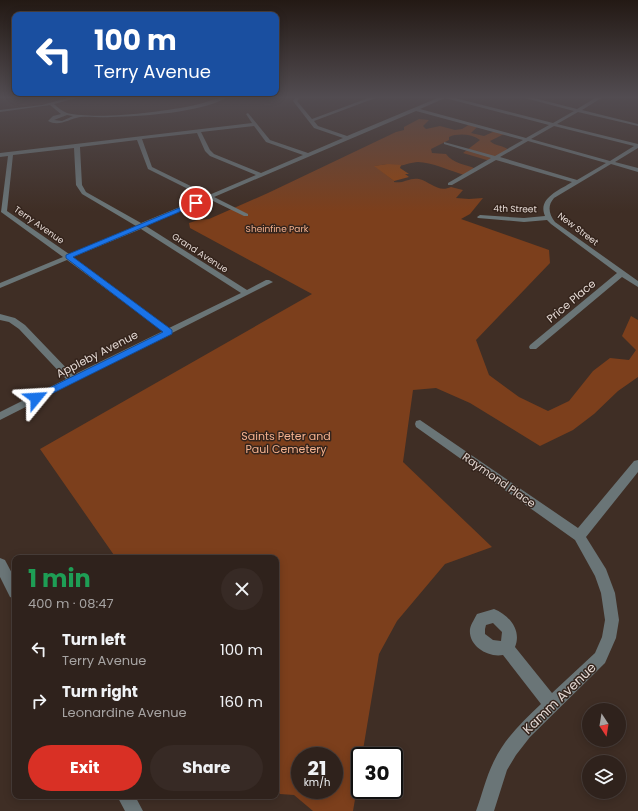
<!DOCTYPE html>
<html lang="en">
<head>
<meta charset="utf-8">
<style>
  :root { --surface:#2f221c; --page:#372a25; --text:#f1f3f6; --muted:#a7a4a3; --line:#4a3f3b; --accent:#d93025 }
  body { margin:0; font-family:Poppins,sans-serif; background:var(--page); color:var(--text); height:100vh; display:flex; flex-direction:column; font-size:15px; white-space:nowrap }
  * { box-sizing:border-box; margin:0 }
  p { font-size:13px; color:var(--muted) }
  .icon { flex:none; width:22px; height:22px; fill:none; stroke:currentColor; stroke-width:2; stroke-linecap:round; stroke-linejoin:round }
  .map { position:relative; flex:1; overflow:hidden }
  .details { position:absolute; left:12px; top:555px; width:267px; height:244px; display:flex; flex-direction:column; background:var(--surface); border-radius:8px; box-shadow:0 2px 10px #0003,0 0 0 1px var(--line) }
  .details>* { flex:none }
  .hud { position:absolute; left:12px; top:12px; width:267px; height:84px; border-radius:8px; box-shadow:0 2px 10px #0003,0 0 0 1px var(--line); background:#1a4fa0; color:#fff; overflow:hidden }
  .needle { width:26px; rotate:168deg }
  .fabs { position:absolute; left:582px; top:703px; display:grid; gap:8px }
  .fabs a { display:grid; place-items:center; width:44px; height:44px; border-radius:50%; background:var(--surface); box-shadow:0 2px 10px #0003,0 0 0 1px var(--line); font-size:20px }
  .speed { position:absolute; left:291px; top:747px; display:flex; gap:8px; font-size:20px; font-weight:700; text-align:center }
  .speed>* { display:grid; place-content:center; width:52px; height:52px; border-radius:50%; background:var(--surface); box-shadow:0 2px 10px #0003,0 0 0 1px var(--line); line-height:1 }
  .speed small { font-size:10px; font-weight:400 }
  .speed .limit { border:2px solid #111; border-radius:6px; background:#fff; color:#111 }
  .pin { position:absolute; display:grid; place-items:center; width:34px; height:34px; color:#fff; margin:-17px; border:2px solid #fff; border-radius:50%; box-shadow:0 1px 4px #0007 }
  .me { position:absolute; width:44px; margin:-22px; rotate:63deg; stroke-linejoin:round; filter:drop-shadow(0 0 3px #0008) }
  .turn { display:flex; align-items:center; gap:14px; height:84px; padding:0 16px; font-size:18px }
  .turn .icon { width:52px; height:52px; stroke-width:2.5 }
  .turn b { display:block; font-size:28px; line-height:34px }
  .round { display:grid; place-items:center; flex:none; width:42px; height:42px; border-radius:21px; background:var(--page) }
  .headline { display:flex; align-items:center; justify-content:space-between; height:68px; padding:0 16px }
  h1 { font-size:24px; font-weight:700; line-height:30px; color:#1e9e55 }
  .button { display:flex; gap:8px; margin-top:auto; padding:8px 16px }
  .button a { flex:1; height:46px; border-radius:24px; background:var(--accent); color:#fff; font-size:16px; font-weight:700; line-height:46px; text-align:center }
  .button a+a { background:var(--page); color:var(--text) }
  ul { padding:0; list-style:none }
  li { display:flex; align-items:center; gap:12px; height:52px; padding:0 16px }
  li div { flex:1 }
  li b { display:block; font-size:15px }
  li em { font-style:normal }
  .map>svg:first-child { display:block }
</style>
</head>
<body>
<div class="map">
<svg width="638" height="811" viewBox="0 0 638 811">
  <rect width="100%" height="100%" fill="#3f2e25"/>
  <path fill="#7c3f1c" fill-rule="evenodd" d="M419,119L429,120L423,126L426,129L440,126L455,130L462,129L470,124L478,126L471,133L484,136L495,131L504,134L490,141C494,146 503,145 509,150L490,161L463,153L480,140C472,134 458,133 449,137V140L431,149L432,153L446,154C453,164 466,164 476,169L464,175C451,171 431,162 418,162C409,162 396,170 387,164L375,166L394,181V182C403,184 410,177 419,179C431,182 438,193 451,187L463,190L456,198L469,199L483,198L470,214L461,219L549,250L550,263L476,340L489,375L519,397L548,411L569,401L593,371L610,358L629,360L636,350L622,336L631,316L638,320V377L618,391L594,414L573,430L540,446L470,403L436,388L413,390L403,462L492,547L445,564L397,621L379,654L362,756H360V770L353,811H313L294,795L280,794L276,787V558H116L40,449L312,294L190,228L189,223L198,220L209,219L268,193L396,132L404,130V127ZM300,756H334V790H300Z"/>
  <path fill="#95440e" d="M387,164L401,165L400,168L409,174H405L409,177L394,181L374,166Z"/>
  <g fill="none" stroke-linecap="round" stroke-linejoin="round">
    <g fill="#6a7577" fill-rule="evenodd">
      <path d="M71,97H80L54,104C58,108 62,111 67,113C97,120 164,112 195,105C206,103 217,97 228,97C200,113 143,116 111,117C101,118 89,116 80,117C69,119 59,127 48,121L53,116L61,114L50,105L0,112V110L42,105ZM67,115L73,116L62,121L54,120Z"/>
      <path d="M296,97H301L297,101L312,119L371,97H378L314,121L318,126L347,136L440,97H451L553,123L574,111L521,97H530L577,109L597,97H603L582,110L638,124V126L578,112L557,124L638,144V148L615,162L638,168V172L611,164L554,198C547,206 549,214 555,222L638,281V287L622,277L536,349H530L529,347L530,345L617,273L551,224L547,220L524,222L478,218L477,217L480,215L524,218L545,216C537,198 560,190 572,182L496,160L452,185H448V183L491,158L444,144V142L495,156L523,140L416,111L214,197L248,214V216H244L209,199L146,226L247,290L266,280H269L273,282L0,420V412L66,379L19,329L9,322L0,320V314L15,318L25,325L73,375L163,331L67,260L0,288V283L63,257L1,212L8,156L0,157V153L252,123L246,114L248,113L270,140L308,153L343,138L314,128L293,101ZM445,98L549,125L526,138L420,109ZM254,126L266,142L303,155L261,173L214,154L210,150L201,132ZM554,126L634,146L610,161L531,139ZM197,133L205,151L210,156L256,175L209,195L152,167L142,139ZM137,140L148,169L204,197L141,223L86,192L82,185L80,147ZM528,141L606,163L577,180L500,157ZM74,148L76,185L82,194L136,226L69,254L7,211L13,155ZM141,229L241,293L169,328L73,257Z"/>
      <path d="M420,420L578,528L634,461L638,460V472L586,537L606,569L615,593L619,620L616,638L605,663L530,737L516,755L507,770L494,811H476C482,795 486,777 494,761C505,738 523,721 541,704L503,655C488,658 468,646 470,629C471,624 475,618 477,614L494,609C509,615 522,630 515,647L552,693L595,653L602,637L605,620L601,593L595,576L575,540L416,427L415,424L416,421ZM493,623L502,632L501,641L493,640L485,634V629L486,625Z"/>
      <path d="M0,558L5,560L15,579V599L10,597L0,577Z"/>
      <path d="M117,796H135L143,811H125Z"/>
    </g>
  </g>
  <linearGradient id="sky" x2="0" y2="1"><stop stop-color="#231914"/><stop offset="0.46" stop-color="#524c51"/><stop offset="1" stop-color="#524c51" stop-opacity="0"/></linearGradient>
  <rect width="638" height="211" fill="url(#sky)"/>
  <path fill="#1a73e8" stroke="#114b97" d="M196,201L199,203L198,204L73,257L172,330V334L39,400H33L32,398L33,396L163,332L66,258V255Z"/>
  <g text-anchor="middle" stroke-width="3" stroke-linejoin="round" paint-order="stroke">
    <g font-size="9" fill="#e4d9d4" stroke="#34241c">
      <text transform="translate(515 209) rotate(1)" y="3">4th Street</text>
      <text transform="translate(39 225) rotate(35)" y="3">Terry Avenue</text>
      <text transform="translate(578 229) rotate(37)" y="3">New Street</text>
      <text transform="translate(200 253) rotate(33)" y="3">Grand Avenue</text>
    </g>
    <g font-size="9" fill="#f4b18e" stroke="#34241c">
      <text x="277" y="232">Sheinfine Park</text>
    </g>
    <g font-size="11" fill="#e4d9d4" stroke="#34241c">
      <text transform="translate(571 301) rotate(-40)" y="4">Price Place</text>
      <text transform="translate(97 354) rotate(-27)" y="4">Appleby Avenue</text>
      <text transform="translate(499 480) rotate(35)" y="4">Raymond Place</text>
    </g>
    <g font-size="11" fill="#f4b18e" stroke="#34241c">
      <text x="286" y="440">Saints Peter and<tspan x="286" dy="13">Paul Cemetery</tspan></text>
    </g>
    <g font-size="13" fill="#e4d9d4" stroke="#34241c">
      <text transform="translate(559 698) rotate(-44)" y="5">Kamm Avenue</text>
    </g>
  </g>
</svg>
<div class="fabs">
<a><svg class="needle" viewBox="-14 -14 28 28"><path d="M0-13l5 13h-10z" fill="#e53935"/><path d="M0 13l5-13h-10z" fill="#a7a4a3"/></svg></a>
<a><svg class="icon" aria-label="layers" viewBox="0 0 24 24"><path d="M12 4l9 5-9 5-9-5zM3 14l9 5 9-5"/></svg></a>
</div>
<div class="speed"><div>21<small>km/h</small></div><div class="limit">30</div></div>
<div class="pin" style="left:196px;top:203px;background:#d93025"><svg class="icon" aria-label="arrive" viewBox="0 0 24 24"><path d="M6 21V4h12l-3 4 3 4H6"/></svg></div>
<svg class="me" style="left:36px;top:398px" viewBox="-20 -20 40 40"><path d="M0-17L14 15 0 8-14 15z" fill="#1a73e8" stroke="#fff" stroke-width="4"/></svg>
<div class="hud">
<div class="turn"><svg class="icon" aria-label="left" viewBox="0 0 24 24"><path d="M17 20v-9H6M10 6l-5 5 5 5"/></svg><div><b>100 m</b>Terry Avenue</div></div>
</div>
<section class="details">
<div class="headline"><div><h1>1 min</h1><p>400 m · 08:47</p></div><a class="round"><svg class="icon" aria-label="close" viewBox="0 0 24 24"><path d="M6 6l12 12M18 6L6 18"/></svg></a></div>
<ul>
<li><svg class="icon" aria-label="left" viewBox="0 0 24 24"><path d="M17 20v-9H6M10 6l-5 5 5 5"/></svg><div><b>Turn left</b><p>Terry Avenue</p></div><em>100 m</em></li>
<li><svg class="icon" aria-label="right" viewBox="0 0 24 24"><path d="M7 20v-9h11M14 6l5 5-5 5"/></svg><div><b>Turn right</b><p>Leonardine Avenue</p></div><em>160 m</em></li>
</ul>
<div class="button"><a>Exit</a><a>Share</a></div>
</section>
</div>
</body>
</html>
